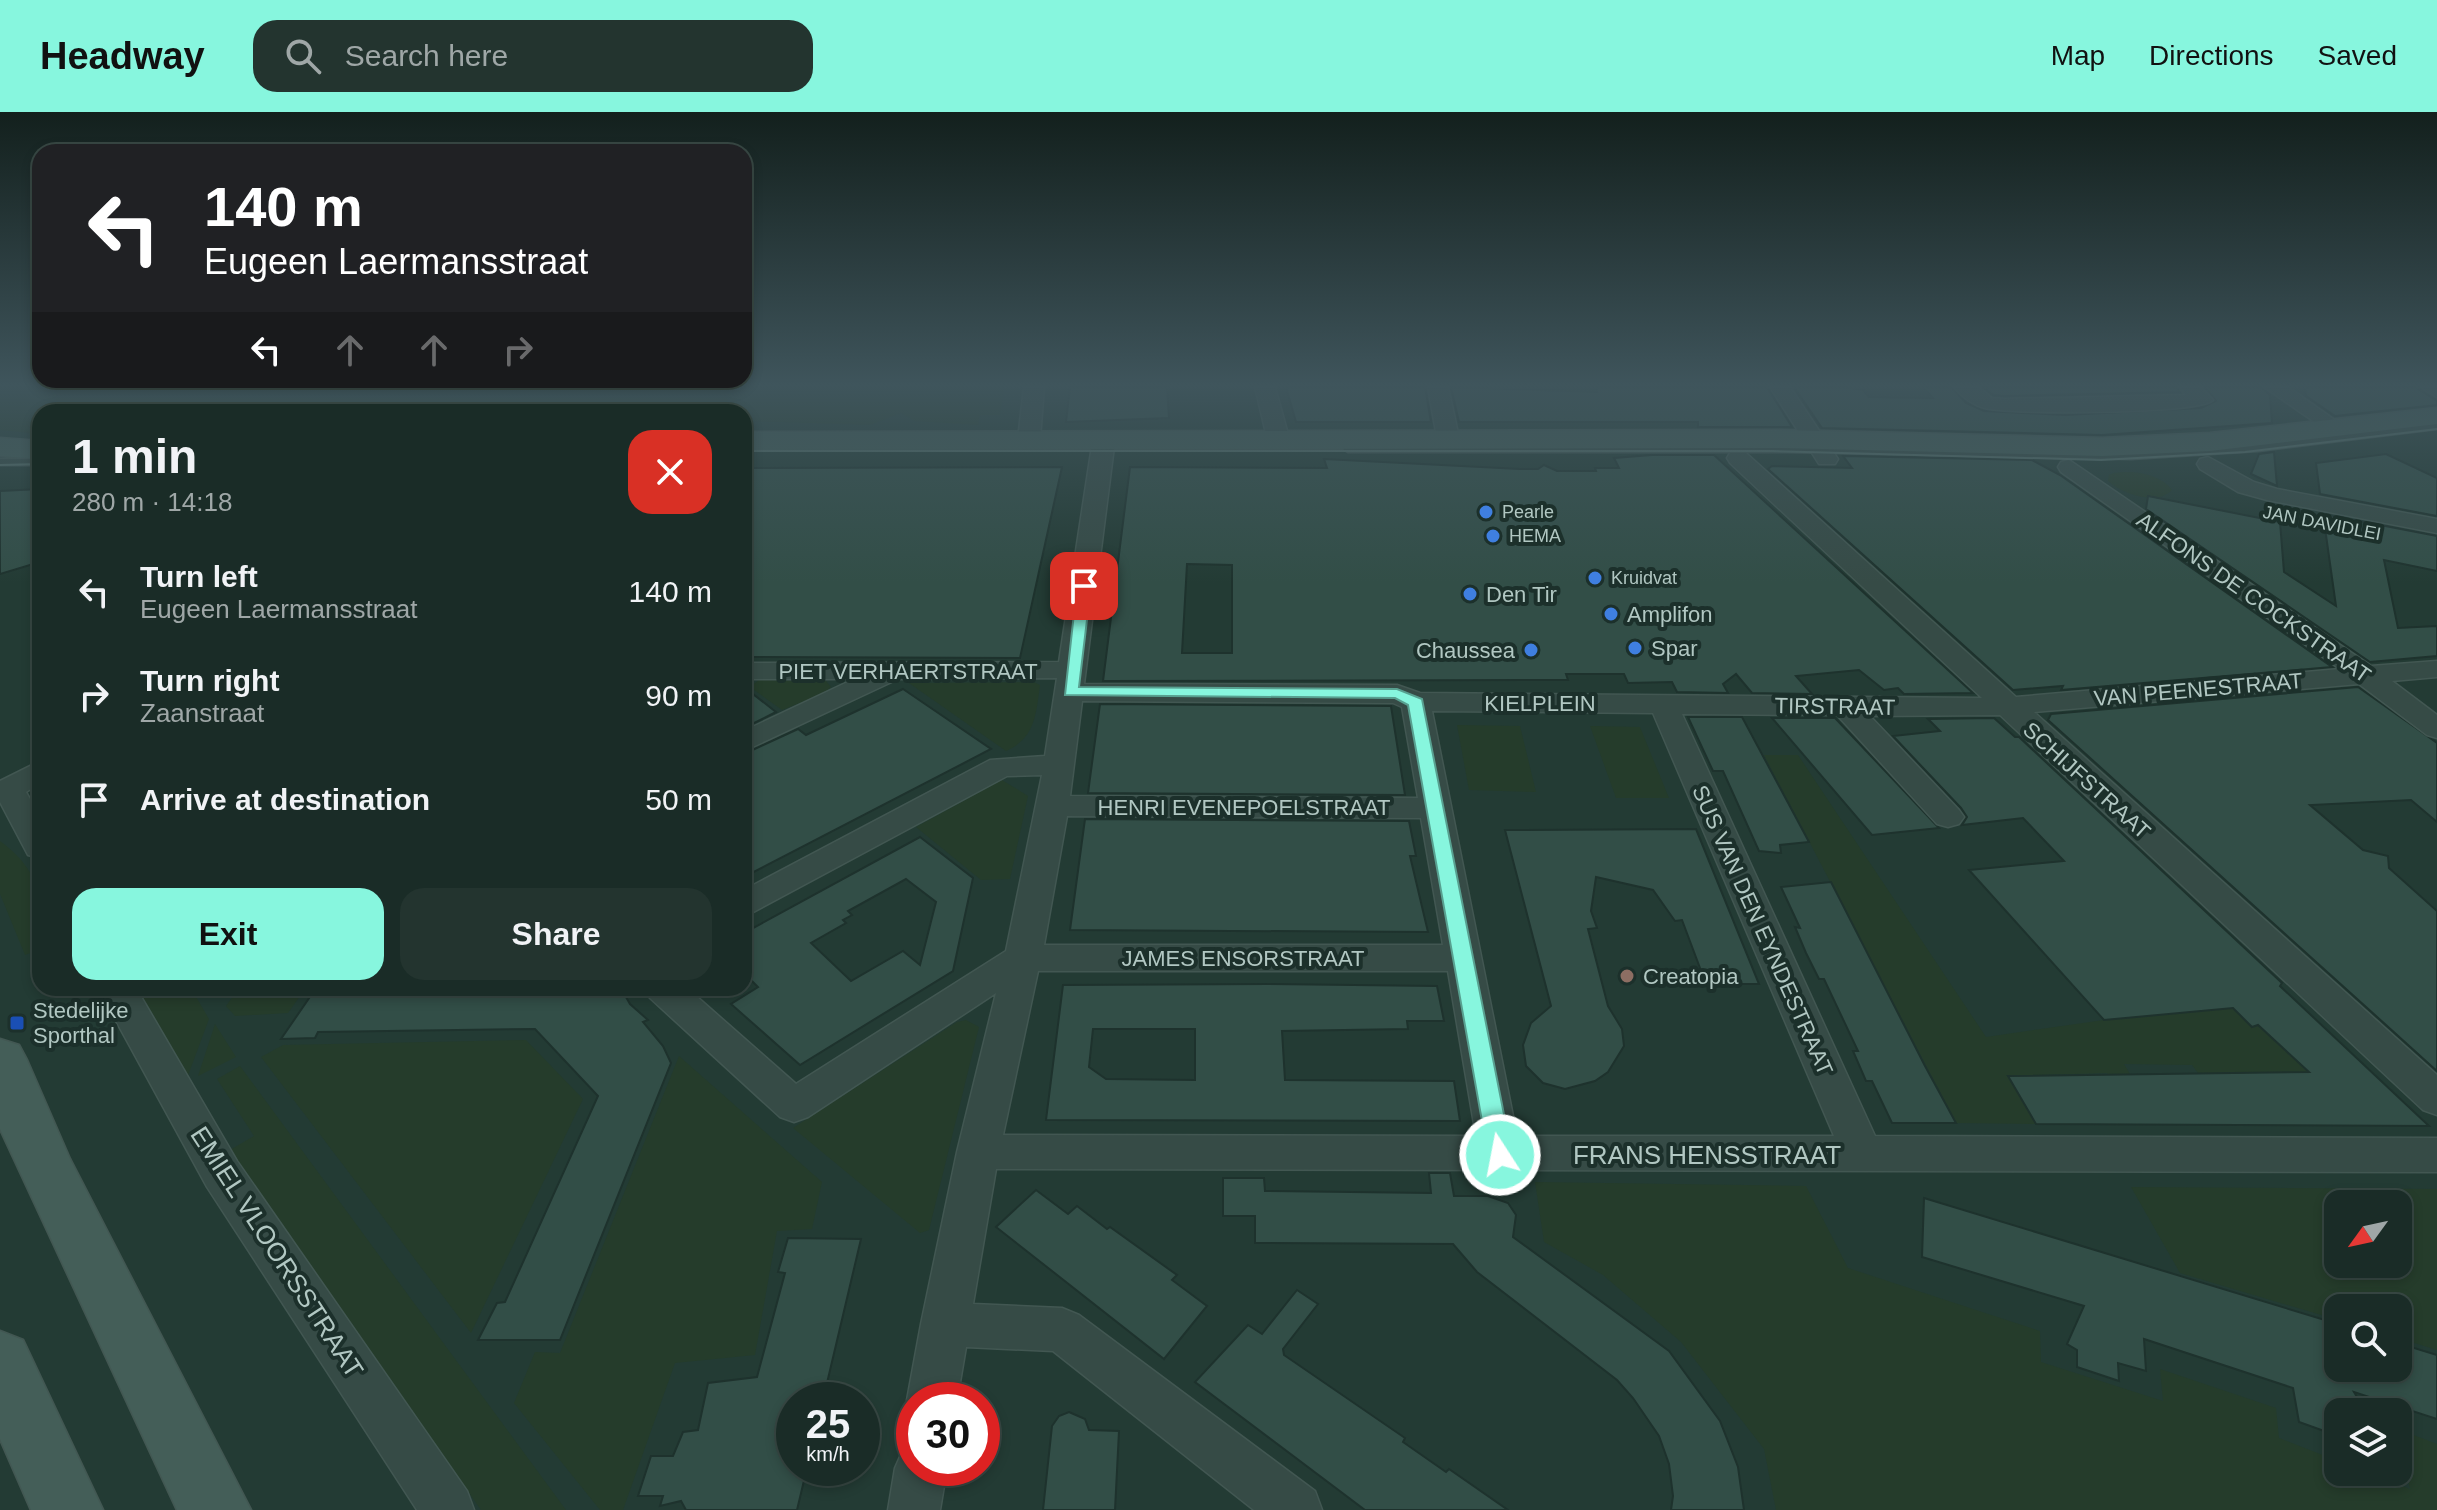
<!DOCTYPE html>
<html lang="en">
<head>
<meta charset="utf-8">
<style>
  :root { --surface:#1a2c27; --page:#23342f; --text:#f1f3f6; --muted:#9fa7a7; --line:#384844; --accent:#87f6de }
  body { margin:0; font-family:Arial,sans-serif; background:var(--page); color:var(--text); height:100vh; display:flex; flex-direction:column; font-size:30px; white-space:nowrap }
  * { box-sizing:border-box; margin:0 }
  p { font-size:26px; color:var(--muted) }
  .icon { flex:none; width:44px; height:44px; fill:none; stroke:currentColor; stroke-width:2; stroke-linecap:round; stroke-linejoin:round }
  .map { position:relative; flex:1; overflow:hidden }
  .details { position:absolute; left:32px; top:292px; width:720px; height:592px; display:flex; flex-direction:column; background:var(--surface); border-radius:24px; box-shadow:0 4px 12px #0003,0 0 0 2px var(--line) }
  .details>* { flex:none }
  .banner { position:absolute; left:32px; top:32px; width:720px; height:244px; border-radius:24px; box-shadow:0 4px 12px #0003,0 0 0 2px var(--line); background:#202124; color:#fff; overflow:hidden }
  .needle { width:52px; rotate:237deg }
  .tools { position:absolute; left:2324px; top:1078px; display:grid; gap:16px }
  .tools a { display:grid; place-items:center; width:88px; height:88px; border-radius:16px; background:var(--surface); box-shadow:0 4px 12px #0003,0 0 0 2px var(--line); font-size:40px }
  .speed { position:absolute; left:776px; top:1270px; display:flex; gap:16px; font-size:40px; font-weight:700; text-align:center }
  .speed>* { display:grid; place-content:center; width:104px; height:104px; border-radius:50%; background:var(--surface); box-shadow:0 4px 12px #0003,0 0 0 2px var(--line); line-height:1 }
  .speed small { font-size:20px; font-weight:400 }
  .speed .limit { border:12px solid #d22; background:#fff; color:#111 }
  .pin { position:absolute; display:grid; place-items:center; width:68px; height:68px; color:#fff; margin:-34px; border-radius:16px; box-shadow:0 4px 12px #0006 }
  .me { position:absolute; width:88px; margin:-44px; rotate:349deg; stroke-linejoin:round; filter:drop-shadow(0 0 6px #0008) }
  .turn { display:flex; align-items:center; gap:28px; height:168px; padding:0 40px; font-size:36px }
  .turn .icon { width:104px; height:104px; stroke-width:2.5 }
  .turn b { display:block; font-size:56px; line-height:68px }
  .lanes { display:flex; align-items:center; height:76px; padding:0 40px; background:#0003; justify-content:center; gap:40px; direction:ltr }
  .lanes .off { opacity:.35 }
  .round { display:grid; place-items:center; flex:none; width:84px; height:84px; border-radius:24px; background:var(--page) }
  .overview { display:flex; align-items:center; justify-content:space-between; height:136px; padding:0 40px }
  h1 { font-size:48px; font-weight:600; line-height:60px }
  .cta { display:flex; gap:16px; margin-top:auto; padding:16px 40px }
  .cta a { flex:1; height:92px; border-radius:24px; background:var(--accent); color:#111; font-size:32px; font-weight:600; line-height:92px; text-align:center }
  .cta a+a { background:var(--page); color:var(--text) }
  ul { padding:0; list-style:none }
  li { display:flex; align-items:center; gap:24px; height:104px; padding:0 40px }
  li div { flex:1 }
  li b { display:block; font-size:30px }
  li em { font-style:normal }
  header { display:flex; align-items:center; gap:48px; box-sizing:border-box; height:112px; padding:0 40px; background:var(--accent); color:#111 }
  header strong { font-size:38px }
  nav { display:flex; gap:44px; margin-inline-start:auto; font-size:28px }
  .search { width:560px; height:72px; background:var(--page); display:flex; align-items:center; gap:20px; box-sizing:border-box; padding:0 28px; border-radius:24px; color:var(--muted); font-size:30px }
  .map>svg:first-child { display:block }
</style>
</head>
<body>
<header>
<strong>Headway</strong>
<div class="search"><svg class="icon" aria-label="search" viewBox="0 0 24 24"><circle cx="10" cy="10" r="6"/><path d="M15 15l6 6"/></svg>Search here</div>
<nav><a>Map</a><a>Directions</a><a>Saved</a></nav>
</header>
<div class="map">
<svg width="2437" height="1398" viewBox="0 0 2437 1398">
  <rect width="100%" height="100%" fill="#233b34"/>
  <g fill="#253c2b" fill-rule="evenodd">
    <path d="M0,275H1004L1000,303H980L978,313L915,309L901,301L870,313L744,309V300H40V322L0,318Z"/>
    <path d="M2114,361C2134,358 2160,362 2172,378C2157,394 2122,382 2108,369L2109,363Z"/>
    <path d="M759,568L826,569L831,575L823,582L782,598L750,575Z"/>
    <path d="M1034,570L1040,573C1036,603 1035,626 1006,639L909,571Z"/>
    <path d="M1457,613L1520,614L1536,680L1469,678Z"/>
    <path d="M1590,614L1640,615L1669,686H1616Z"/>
    <path d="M1764,643H1798L1986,925L2104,908L2233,896L2251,915L2258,913L2275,929L2309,924L2373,962L2219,960L2226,972H2206L2192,953L2124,952L2136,972H2115L2107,961L2009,964L2036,1012L1956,1011Z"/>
    <path d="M1002,668L1028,684L1010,767L981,768L916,715Z"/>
    <path d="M0,729C44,762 40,786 40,837L25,843L0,782Z"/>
    <path d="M142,876H191L209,907L186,969L137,878Z"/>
    <path d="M239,876H359L305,877L288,901L235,904L226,894Z"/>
    <path d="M966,908L979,915L929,1118L920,1121L793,1016L957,910Z"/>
    <path d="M215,912L236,945L198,964Z"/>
    <path d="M526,928L583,987L471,1221L261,945L283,933Z"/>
    <path d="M679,944L822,1070L812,1117L777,1119L755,1243L675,1251L623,1398H600L514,1291L535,1240L560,1241Z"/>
    <path d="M240,954L566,1398H481L230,1038L254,1024L217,967Z"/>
    <path d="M1535,1070L1806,1074L1848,1156L2040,1219L2041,1250L2163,1289L2160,1257L2276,1296L2279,1326L2338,1349V1360H2366L2410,1377L2398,1317L2437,1332V1398H1776L1764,1337L1681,1230L1603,1163L1544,1130Z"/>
    <path d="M2131,1075L2437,1077V1238L2398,1226V1196H2338V1208L2180,1161ZM2338,1092H2398V1152H2338Z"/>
  </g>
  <g fill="#324e47" stroke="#1e322d" stroke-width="2" fill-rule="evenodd">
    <path d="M1070,275H1167L1169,306L1066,310Z"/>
    <path d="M1286,275H1425L1431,310H1296Z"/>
    <path d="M1451,275L1597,280L1596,275H1767L1792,315H1698V310H1459Z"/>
    <path d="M1794,275H1844L1863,278L1869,285L1933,286L1923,275H1951L1966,291L1984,299L2065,303L2201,296L2216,289L2205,275H2261L2270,283L2272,311L2102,323L1822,316Z"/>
    <path d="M1983,275H2176L2180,280L2004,284L1993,283Z"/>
    <path d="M2305,275H2415L2437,289V293L2335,304L2306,284Z"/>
    <path d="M2274,340L2277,374L2251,362L2259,342Z"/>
    <path d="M2386,342L2437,366V404L2320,382L2316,351Z"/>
    <path d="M1652,343H1714L1973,581L1904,582L1898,576L1884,578L1859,558L1796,564L1812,582L1752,581L1736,562L1723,572L1728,581L1677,580L1672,570L1628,571L1624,562H1566L1568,568L1103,569L1130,355L1327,356L1324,347L1520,357H1538L1544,353L1557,359H1596L1595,356H1619L1614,346ZM1187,452L1232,453V541H1182Z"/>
    <path d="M1843,344L2032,348L2060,363L2332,555L2061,578L2063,574L2013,578L1768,357L1772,354L1852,356Z"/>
    <path d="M1062,355L1020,546L744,545V356Z"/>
    <path d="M40,377V450L0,462V379Z"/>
    <path d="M2148,384L2280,410L2284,460L2336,494L2323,402L2437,424V459L2384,448L2398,516L2437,514V544L2370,550L2146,397Z"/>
    <path d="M744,575L776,600L744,616Z"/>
    <path d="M2358,575L2437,631V710L2411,688L2310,693L2363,738L2388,744L2389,756L2437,799V959L2048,608L2051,602Z"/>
    <path d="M903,577L991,637L744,765V642L798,617L806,623Z"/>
    <path d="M1100,592L1391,594L1405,683L1088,681Z"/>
    <path d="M1688,605H1742L1809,730L1780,733L1781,741L1759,739L1723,659H1713Z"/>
    <path d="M1772,606H1835L1939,716L1872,723Z"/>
    <path d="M1994,606L2015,625H2019L2282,871L2280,874L2429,1014L2036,1012L2008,964L2309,960L2258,913L2252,915L2233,896L2104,908L1969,758L2064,749L2023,706L1962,713L1967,705L1961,696L1893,624L1940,619L1928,607Z"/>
    <path d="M1085,707L1409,709L1416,744H1410L1428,820L1070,818Z"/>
    <path d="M1696,717L1759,872H1706L1682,808L1675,809L1653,778L1596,765L1591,799L1597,816L1588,817L1608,894L1622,917L1624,934L1608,960L1595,969L1565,977L1543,971L1526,954L1523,933L1531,911L1551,894L1505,718Z"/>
    <path d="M920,725L973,766L953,859L800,953L731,892L758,875L744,861V821ZM906,767L936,790L920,853L903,839L851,869L811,831L846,811L843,808L852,803L848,799Z"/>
    <path d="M1831,770L1925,954L1956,1011H1892L1872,969H1866L1853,939H1858L1824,867H1819L1806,841L1795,815L1800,816L1781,775Z"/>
    <path d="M1268,872L1437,874L1444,909H1407L1408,917L1282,919L1285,968L1454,969L1460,1009L1046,1008L1063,873ZM1093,917H1195V968L1106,967L1089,955Z"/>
    <path d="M621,876L630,892L648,908L643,910L663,934L671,951L560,1228H478L497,1191L505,1190L598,984L535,917L318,920L315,926L281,927L314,879Z"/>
    <path d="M1429,1061H1450L1454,1084H1488L1508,1091L1516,1103L1513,1125L1669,1239L1720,1309L1738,1355L1744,1398H1671L1673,1384L1669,1352L1659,1324L1633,1286L1617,1268L1477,1160L1453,1132L1255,1131V1104H1223V1066H1264L1265,1079L1431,1081Z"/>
    <path d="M1036,1078L1068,1102L1077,1094L1107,1117L1110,1115L1177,1163L1172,1168L1207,1194L1164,1247L996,1115Z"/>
    <path d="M1924,1086L2338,1212V1256H2398V1231L2437,1243V1307L2354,1280L2366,1300H2338V1324L2299,1310L2293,1276L2144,1227L2146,1259L2118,1251L2119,1269L2077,1255V1238L2067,1232L2084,1194L1922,1145Z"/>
    <path d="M788,1126L861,1127L823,1288H794V1356H807L797,1398H686L681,1389L660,1394L663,1384H638L651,1344H673L683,1320L698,1318L708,1271L757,1265L785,1161L778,1160Z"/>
    <path d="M1297,1178L1318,1192L1283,1237L1284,1243L1405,1326L1403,1330L1446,1360L1449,1357L1508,1398H1365L1195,1270L1248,1213L1262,1222Z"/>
    <path d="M1069,1300L1085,1307L1089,1318L1119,1319L1115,1398H1043L1052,1314L1059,1304Z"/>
  </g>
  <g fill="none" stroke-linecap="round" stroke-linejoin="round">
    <defs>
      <g id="lane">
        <path d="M2437,311V317L2258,339L2131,347L1788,340H1348L1343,337L1348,334H1788L2131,341L2258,333Z"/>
        <rect x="0" y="347" width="40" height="6"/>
      </g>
      <g id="street">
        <path d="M1024,275H1044L1040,327L1029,333L1018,327Z"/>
        <path d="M1255,275H1275L1289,326L1285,330H1271L1267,326Z"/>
        <path d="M1428,275H1448L1459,326L1455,330H1441L1437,326Z"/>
        <path d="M1770,275H1790L1838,347L1835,352H1819Z"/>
        <path d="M1954,275H1978L1992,286L2004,287L2186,283L2179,275H2201L2213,288C2201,302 2010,303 1985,296C1974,294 1961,284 1954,275Z"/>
        <path d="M2264,275H2288L2346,316L2343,320H2329Z"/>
        <path d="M2421,275H2437V285Z"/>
        <path d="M1104,321L1115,327L1084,572L1397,573L1420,581L1982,586L1730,351L1727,346L1730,341H1746L2016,585L2340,557L2061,360L2058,355L2061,350L2069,348L2371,554L2437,549V565L2392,569L2437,603V626L2427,623L2359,572L2034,600L2437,963V1003L2423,998L2000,603L1870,604L1959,698L1964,705L1959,712L1948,715L1937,712L1837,603L1682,602L1875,1024L2437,1026V1060L996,1057L973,1192L1062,1196L1079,1203L1315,1379L1322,1398H1254L1053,1239L966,1235L957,1288H914V1304L907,1288L921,1212L957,1040L996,881L808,1005L794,1010L780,1005L650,886L644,876H687L796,972L1006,839L1042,663L1007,664L744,805V778L990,648L1045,644L1057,566L898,567L744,639V619L854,567H744V551L1059,550L1093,327ZM1082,589L1393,591L1402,595L1418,686L1070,684ZM1432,599L1653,601L1834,1024H1517ZM1067,704L1421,706L1443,833H1044ZM1038,859H1448L1476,1024L1003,1023Z"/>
        <path d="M2208,345L2254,370L2277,377L2437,407V421L2267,388L2238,380L2200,357L2197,352L2200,347Z"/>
        <path d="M40,649V671L26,680L40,705V746L28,743L0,690V669Z"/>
        <path d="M98,876H136L237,1049L467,1379L474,1398H417L207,1075Z"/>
        <path d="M914,1333V1356H947L940,1398H888L895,1356L903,1338Z"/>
      </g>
      <g id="secondary">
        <path d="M2437,296V312L2210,339L2102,344L1781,336L744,338V320L1781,318L2102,326L2210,321Z"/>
        <path d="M0,326L40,329V347L0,344Z"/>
        <path d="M0,927L19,933L27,948L70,1047L251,1398H177L0,1017Z"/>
        <path d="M0,1219L23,1228L103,1398H31L0,1327Z"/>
      </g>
    </defs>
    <use href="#lane" stroke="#425752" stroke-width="3"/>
    <use href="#street" stroke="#425752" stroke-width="3"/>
    <use href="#secondary" stroke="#425752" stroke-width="3"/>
    <use href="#lane" fill="#364b46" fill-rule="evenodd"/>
    <use href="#street" fill="#364b46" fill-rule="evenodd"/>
    <use href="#secondary" fill="#445e58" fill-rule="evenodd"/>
    <g stroke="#58726c" stroke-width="2">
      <path d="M744,339H1773L2101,348L2245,340L2437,317"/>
      <path d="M0,353L40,352"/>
    </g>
  </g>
  <linearGradient id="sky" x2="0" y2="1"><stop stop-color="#13201d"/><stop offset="0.58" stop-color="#3f555c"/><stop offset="1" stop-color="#3f555c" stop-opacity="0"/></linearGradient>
  <rect width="2437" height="471" fill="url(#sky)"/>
  <path fill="#87f6de" stroke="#58a090" stroke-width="2" d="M1084,470L1091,474L1079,575L1397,577L1422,587L1512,1043L1508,1050L1500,1052L1492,1050L1488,1043L1408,593L1395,586L1065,583L1077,474Z"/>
  <g fill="#3f7fe0" stroke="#1c302b" stroke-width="3">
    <circle cx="1486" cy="400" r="8"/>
    <circle cx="1493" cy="424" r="8"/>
    <circle cx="1595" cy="466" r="8"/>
    <circle cx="1470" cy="482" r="8"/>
    <circle cx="1611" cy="502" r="8"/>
    <circle cx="1635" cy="536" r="8"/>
    <circle cx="1531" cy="538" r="8"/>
  </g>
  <circle fill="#8d6e63" stroke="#1c302b" stroke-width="3" cx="1627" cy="864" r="8"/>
  <rect fill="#1a4fb4" stroke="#1c302b" stroke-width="3" x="9" y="903" width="16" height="16" rx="4"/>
  <g text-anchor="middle" stroke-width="8" stroke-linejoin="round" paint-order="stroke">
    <g font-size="18" fill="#b1c7c2" stroke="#1c302b" text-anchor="start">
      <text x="1502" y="406">Pearle</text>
      <text x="1509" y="430">HEMA</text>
      <text x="1611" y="472">Kruidvat</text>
    </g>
    <g font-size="18" fill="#b1c7c2" stroke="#1c302b">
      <text transform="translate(2322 411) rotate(11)" y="6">JAN DAVIDLEI</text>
    </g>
    <g font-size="22" fill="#b1c7c2" stroke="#1c302b" text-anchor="start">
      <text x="1486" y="490">Den Tir</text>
      <text x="1627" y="510">Amplifon</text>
      <text x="1651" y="544">Spar</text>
      <text x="1515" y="546" text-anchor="end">Chaussea</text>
      <text x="1643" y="872">Creatopia</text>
      <text x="33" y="906">Stedelijke<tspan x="33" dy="25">Sporthal</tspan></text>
    </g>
    <g font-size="22" fill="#b1c7c2" stroke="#1c302b">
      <text transform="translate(2254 485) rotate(35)" y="8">ALFONS DE COCKSTRAAT</text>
      <text x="908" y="567">PIET VERHAERTSTRAAT</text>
      <text transform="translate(2198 577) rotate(-5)" y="8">VAN PEENESTRAAT</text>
      <text x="1540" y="599">KIELPLEIN</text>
      <text transform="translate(1835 594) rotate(1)" y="8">TIRSTRAAT</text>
      <text transform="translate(2087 668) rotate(42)" y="8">SCHIJFSTRAAT</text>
      <text x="1244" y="703">HENRI EVENEPOELSTRAAT</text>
      <text transform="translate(1763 818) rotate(66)" y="8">SUS VAN DEN EYNDESTRAAT</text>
      <text x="1243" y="854">JAMES ENSORSTRAAT</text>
    </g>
    <g font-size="26" fill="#b1c7c2" stroke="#1c302b">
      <text x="1707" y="1052">FRANS HENSSTRAAT</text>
      <text transform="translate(277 1140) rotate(57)" y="9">EMIEL VLOORSSTRAAT</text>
    </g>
  </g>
</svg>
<div class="tools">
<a><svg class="needle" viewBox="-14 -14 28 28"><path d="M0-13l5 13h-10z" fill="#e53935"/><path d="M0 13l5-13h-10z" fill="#9fa7a7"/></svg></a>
<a><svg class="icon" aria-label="search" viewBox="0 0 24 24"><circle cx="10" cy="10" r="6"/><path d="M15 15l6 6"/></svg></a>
<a><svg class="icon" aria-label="layers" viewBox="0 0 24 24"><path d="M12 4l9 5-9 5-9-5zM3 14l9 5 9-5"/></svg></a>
</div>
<div class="speed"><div>25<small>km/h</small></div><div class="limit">30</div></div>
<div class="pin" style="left:1084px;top:474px;background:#d93025"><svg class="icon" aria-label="arrive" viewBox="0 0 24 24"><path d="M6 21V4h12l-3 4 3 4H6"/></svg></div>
<svg class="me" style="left:1500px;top:1043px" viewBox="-20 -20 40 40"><circle r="17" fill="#87f6de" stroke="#fff" stroke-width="3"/><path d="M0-11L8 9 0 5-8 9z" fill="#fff"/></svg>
<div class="banner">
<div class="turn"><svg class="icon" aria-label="left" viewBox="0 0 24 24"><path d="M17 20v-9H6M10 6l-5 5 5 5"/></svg><div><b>140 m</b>Eugeen Laermansstraat</div></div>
<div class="lanes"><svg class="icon" aria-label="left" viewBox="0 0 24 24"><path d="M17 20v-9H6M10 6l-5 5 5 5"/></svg><svg class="icon off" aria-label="ahead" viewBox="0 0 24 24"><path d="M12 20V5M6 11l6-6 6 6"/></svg><svg class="icon off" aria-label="ahead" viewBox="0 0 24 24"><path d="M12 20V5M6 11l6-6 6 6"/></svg><svg class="icon off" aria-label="right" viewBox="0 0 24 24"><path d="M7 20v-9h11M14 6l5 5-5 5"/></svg></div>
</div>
<section class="details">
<div class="overview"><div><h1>1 min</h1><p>280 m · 14:18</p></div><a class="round" style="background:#d93025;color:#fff"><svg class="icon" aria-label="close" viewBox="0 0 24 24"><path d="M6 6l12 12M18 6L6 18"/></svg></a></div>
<ul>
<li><svg class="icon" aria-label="left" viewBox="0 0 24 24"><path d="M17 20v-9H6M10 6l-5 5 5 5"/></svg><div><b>Turn left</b><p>Eugeen Laermansstraat</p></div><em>140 m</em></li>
<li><svg class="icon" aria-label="right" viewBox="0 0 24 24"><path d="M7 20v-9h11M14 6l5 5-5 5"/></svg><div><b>Turn right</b><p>Zaanstraat</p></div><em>90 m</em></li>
<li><svg class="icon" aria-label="arrive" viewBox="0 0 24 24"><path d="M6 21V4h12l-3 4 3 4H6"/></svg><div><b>Arrive at destination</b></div><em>50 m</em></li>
</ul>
<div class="cta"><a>Exit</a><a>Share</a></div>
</section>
</div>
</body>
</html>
